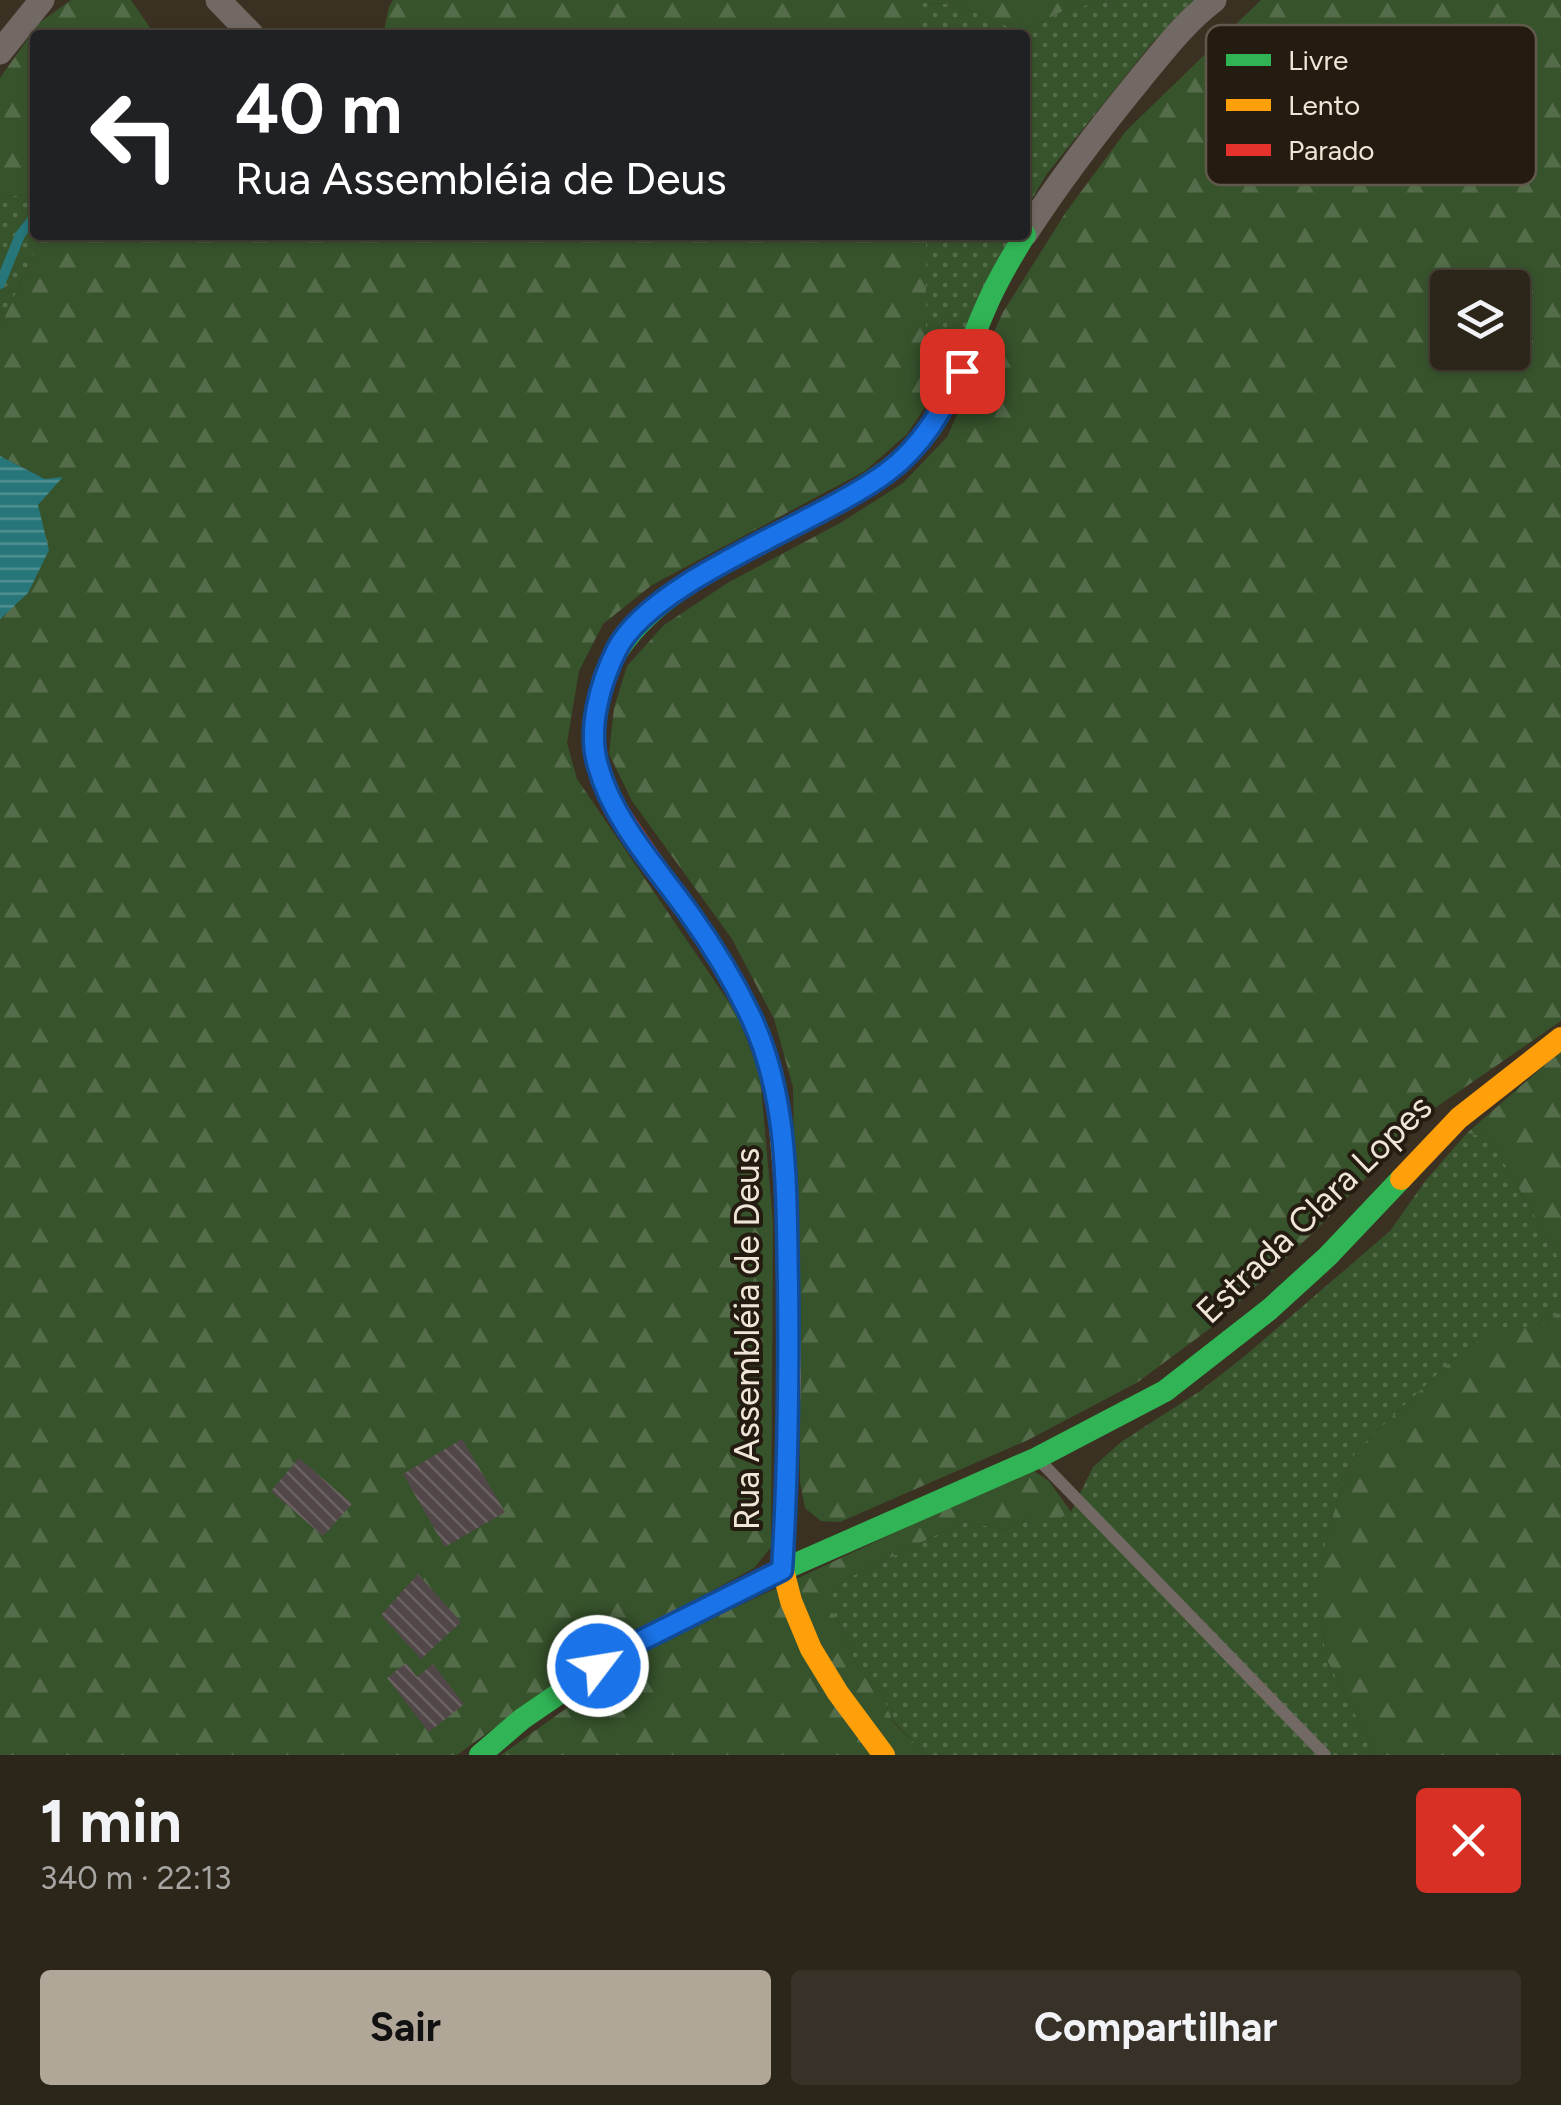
<!DOCTYPE html>
<html lang="pt">
<head>
<meta charset="utf-8">
<style>
  :root { --surface:#2c251a; --page:#383127; --text:#f1f3f6; --muted:#a6a5a2; --line:#484239; --accent:#b0a798 }
  body { margin:0; font-family:Figtree,sans-serif; background:var(--page); color:var(--text); height:100vh; display:flex; flex-direction:column; font-size:38px; white-space:nowrap }
  * { box-sizing:border-box; margin:0 }
  p { font-size:32px; color:var(--muted) }
  .icon { flex:none; width:55px; height:55px; fill:none; stroke:currentColor; stroke-width:2; stroke-linecap:round; stroke-linejoin:round }
  .map { position:relative; height:1755px; overflow:hidden }
  .details { display:flex; flex-direction:column; background:var(--surface); flex:1 }
  .details>* { flex:none }
  .hud { position:absolute; left:30px; top:30px; width:1000px; height:210px; border-radius:10px; box-shadow:0 2px 8px #0004,0 0 0 2px var(--line); background:#202124; color:#fff; overflow:hidden }
  .buttons { position:absolute; left:1430px; top:270px; display:grid; gap:20px }
  .buttons a { display:grid; place-items:center; width:100px; height:100px; border-radius:10px; background:var(--surface); box-shadow:0 2px 8px #0004,0 0 0 2px var(--line); font-size:50px }
  .pin { position:absolute; display:grid; place-items:center; width:85px; height:85px; color:#fff; margin:-42px; border-radius:20px; box-shadow:0 5px 15px #0006 }
  .me { position:absolute; width:110px; margin:-55px; rotate:59deg; stroke-linejoin:round; filter:drop-shadow(0 0 8px #0008) }
  .turn { display:flex; align-items:center; gap:35px; height:210px; padding:0 40px; font-size:45px }
  .turn .icon { width:130px; height:130px; stroke-width:2.5 }
  .turn b { display:block; font-size:70px; line-height:85px }
  .round { display:grid; place-items:center; flex:none; width:105px; height:105px; border-radius:10px; background:var(--page) }
  .head { display:flex; align-items:center; justify-content:space-between; height:170px; padding:0 40px }
  h1 { font-size:60px; font-weight:700; line-height:75px }
  .primary-button { display:flex; gap:20px; margin-top:auto; padding:20px 40px }
  .primary-button a { flex:1; height:115px; border-radius:10px; background:var(--accent); color:#111; font-size:40px; font-weight:700; line-height:115px; text-align:center }
  .primary-button a+a { background:var(--page); color:var(--text) }
  .map>svg:first-child { display:block }
</style>
</head>
<body>
<div class="map">
<svg width="1561" height="1755" viewBox="0 0 1561 1755">
  <defs>
    <pattern id="grass-dots" width="8" height="8" patternUnits="userSpaceOnUse" patternTransform="scale(2.5)"><rect width="8" height="8" fill="#37532c"/><path d="M2 2h.1M6 6h.1" fill="none" stroke="#546c4a" stroke-width="1.8" stroke-linecap="round"/></pattern>
    <pattern id="forest-firs" width="22" height="20" patternUnits="userSpaceOnUse" patternTransform="scale(2.5)"><rect width="22" height="20" fill="#37532c"/><path d="M5 1l3.5 6h-7zM16 11l3.5 6h-7z" fill="#546c4a"/></pattern>
    <pattern id="water-rules" width="6" height="5" patternUnits="userSpaceOnUse" patternTransform="scale(2.5)"><rect width="6" height="5" fill="#26767a"/><path d="M0 2.5h6" fill="none" stroke="#509092"/></pattern>
    <pattern id="building-back-hatch" width="6" height="6" patternUnits="userSpaceOnUse" patternTransform="scale(2.5)"><rect width="6" height="6" fill="#524748"/><path d="M-1 5l2 2M0 0l6 6M5-1l2 2" fill="none" stroke="#6b6262"/></pattern>
  </defs>
  <rect width="100%" height="100%" fill="#3a3123"/>
  <g fill="url(#grass-dots)">
    <path d="M1119,0H1197L1152,43L1046,175L1025,211V35H911L922,3L955,4L1021,32L1069,8Z"/>
    <path d="M35,189V235H43L0,327V195L27,196Z"/>
    <path d="M926,235H1011L935,392L926,329Z"/>
    <path d="M1467,1133L1485,1136L1499,1154L1561,1262V1311L1539,1328L1457,1356L1356,1451L1338,1499L1321,1559V1619L1326,1658L1370,1743L1372,1755H927L894,1722L881,1694L856,1665L844,1631L831,1611V1593L844,1580L965,1521L1004,1530L1030,1519H1058L1071,1512L1093,1467L1121,1442L1200,1391L1246,1355L1390,1231L1426,1180Z"/>
  </g>
  <g fill="url(#forest-firs)" fill-rule="evenodd">
    <path d="M71,0H131L155,35H35V189L27,196L0,195V78L39,23Z"/>
    <path d="M393,0H1119L1069,8L1021,32L955,4L923,3L911,35H383L389,7Z"/>
    <path d="M1261,0H1561V1021L1429,1112L1317,1229L1216,1324L1138,1382L1028,1440L840,1522L821,1521L805,1508L800,1482L793,1087L774,1019L732,939L632,801L609,754L614,708L627,666L664,625L729,582L842,522L903,483L947,437L1003,312L1066,212L1126,131ZM1448,288H1512V352H1448Z"/>
    <path d="M43,235H926V329L935,392L907,434L865,471L652,585L603,624L579,671L567,743L577,779L737,1014L760,1075L773,1222L771,1547L754,1568L602,1650L457,1755H0V619L38,505L62,478L45,479L0,456V327Z"/>
    <path d="M1561,1051V1262L1499,1154L1485,1136L1467,1133Z"/>
    <path d="M1561,1311V1755H1372L1370,1743L1326,1658L1321,1619V1559L1338,1499L1356,1451L1457,1356L1499,1327L1539,1328Z"/>
    <path d="M1031,1469L1049,1481L1071,1512L1059,1519H1030L1004,1530L965,1521L844,1580L832,1593L831,1611L844,1631L856,1665L881,1694L894,1723L927,1755H501L655,1645Z"/>
  </g>
  <path fill="url(#water-rules)" d="M0,456L45,479L63,477L38,505L49,550L28,593L0,619Z"/>
  <g fill="none" stroke-linecap="round" stroke-linejoin="round">
    <path stroke="#26767a" stroke-width="10" d="M0,284L20,235L35,216"/>
  </g>
  <g fill="url(#building-back-hatch)">
    <path d="M462,1439L505,1512L445,1547L403,1474Z"/>
    <path d="M299,1458L352,1504L323,1536L271,1491Z"/>
    <path d="M418,1574L461,1622L421,1659L381,1615Z"/>
    <path d="M406,1663L417,1677L433,1664L464,1704L429,1732L387,1678Z"/>
  </g>
  <g fill="none" stroke-linecap="round" stroke-linejoin="round">
    <path stroke="#736964" stroke-width="12" d="M1039,1460L1325,1755"/>
    <g stroke="#736964" stroke-width="25">
      <path d="M218,0L252,35"/>
      <path d="M0,52L42,0"/>
      <path d="M1025,234C1060,180 1099,129 1140,79C1163,51 1185,22 1214,0"/>
    </g>
    <g stroke="#30b455" stroke-width="22">
      <path d="M597,760C566,579 813,545 912,450C951,413 964,356 985,309C996,283 1010,259 1025,235"/>
      <path d="M480,1755L522,1719L624,1649L782,1570L1037,1458L1165,1391L1270,1309L1328,1256L1401,1179"/>
    </g>
    <g stroke="#ff9f0a" stroke-width="22">
      <path d="M778,1104L786,1195L790,1376L783,1570L791,1601L811,1649L838,1693L884,1755"/>
      <path d="M1401,1179L1459,1118L1561,1038"/>
    </g>
    <path stroke="#e5322d" stroke-width="22" d="M597,760L605,787L618,811C680,909 756,985 778,1104"/>
  </g>
  <g fill="none" stroke-linecap="round" stroke-linejoin="round">
    <defs>
      <path id="route" d="M598,1666L624,1649L782,1570C788,1475 789,1380 788,1284C786,1194 790,1100 751,1017C734,981 712,945 689,913C657,868 613,821 598,766C587,729 600,683 617,649C655,578 817,524 886,473C922,447 942,410 962,371"/>
    </defs>
    <use href="#route" stroke="#114b97" stroke-width="25"/>
    <use href="#route" stroke="#1a73e8" stroke-width="18"/>
  </g>
  <g text-anchor="middle" stroke-width="8" stroke-linejoin="round" paint-order="stroke">
    <g font-size="35" fill="#f0e6d7" stroke="#241c11">
      <text transform="translate(1314 1209) rotate(-44)" y="12">Estrada Clara Lopes</text>
      <text transform="translate(747 1339) rotate(-90)" y="12">Rua Assembléia de Deus</text>
    </g>
  </g>
  <rect x="1206" y="25" width="330" height="160" rx="15" fill="#241c11" stroke="#61594c" stroke-width="2.5"/>
  <rect x="1226" y="54" width="45" height="12" fill="#30b455"/>
  <rect x="1226" y="99" width="45" height="12" fill="#ff9f0a"/>
  <rect x="1226" y="144" width="45" height="12" fill="#e5322d"/>
  <g font-size="28" fill="#f0e6d7">
    <text x="1288" y="70">Livre</text>
    <text x="1288" y="115">Lento</text>
    <text x="1288" y="160">Parado</text>
  </g>
</svg>
<div class="buttons">
<a><svg class="icon" aria-label="layers" viewBox="0 0 24 24"><path d="M12 4l9 5-9 5-9-5zM3 14l9 5 9-5"/></svg></a>
</div>
<div class="pin" style="left:962px;top:371px;background:#d93025"><svg class="icon" aria-label="arrive" viewBox="0 0 24 24"><path d="M6 21V4h12l-3 4 3 4H6"/></svg></div>
<svg class="me" style="left:598px;top:1666px" viewBox="-20 -20 40 40"><circle r="17" fill="#1a73e8" stroke="#fff" stroke-width="3"/><path d="M0-11L8 9 0 5-8 9z" fill="#fff"/></svg>
<div class="hud">
<div class="turn"><svg class="icon" aria-label="left" viewBox="0 0 24 24"><path d="M17 20v-9H6M10 6l-5 5 5 5"/></svg><div><b>40 m</b>Rua Assembléia de Deus</div></div>
</div>
</div>
<section class="details">
<div class="head"><div><h1>1 min</h1><p>340 m · 22:13</p></div><a class="round" style="background:#d93025;color:#fff"><svg class="icon" aria-label="close" viewBox="0 0 24 24"><path d="M6 6l12 12M18 6L6 18"/></svg></a></div>
<div class="primary-button"><a>Sair</a><a>Compartilhar</a></div>
</section>
</body>
</html>
